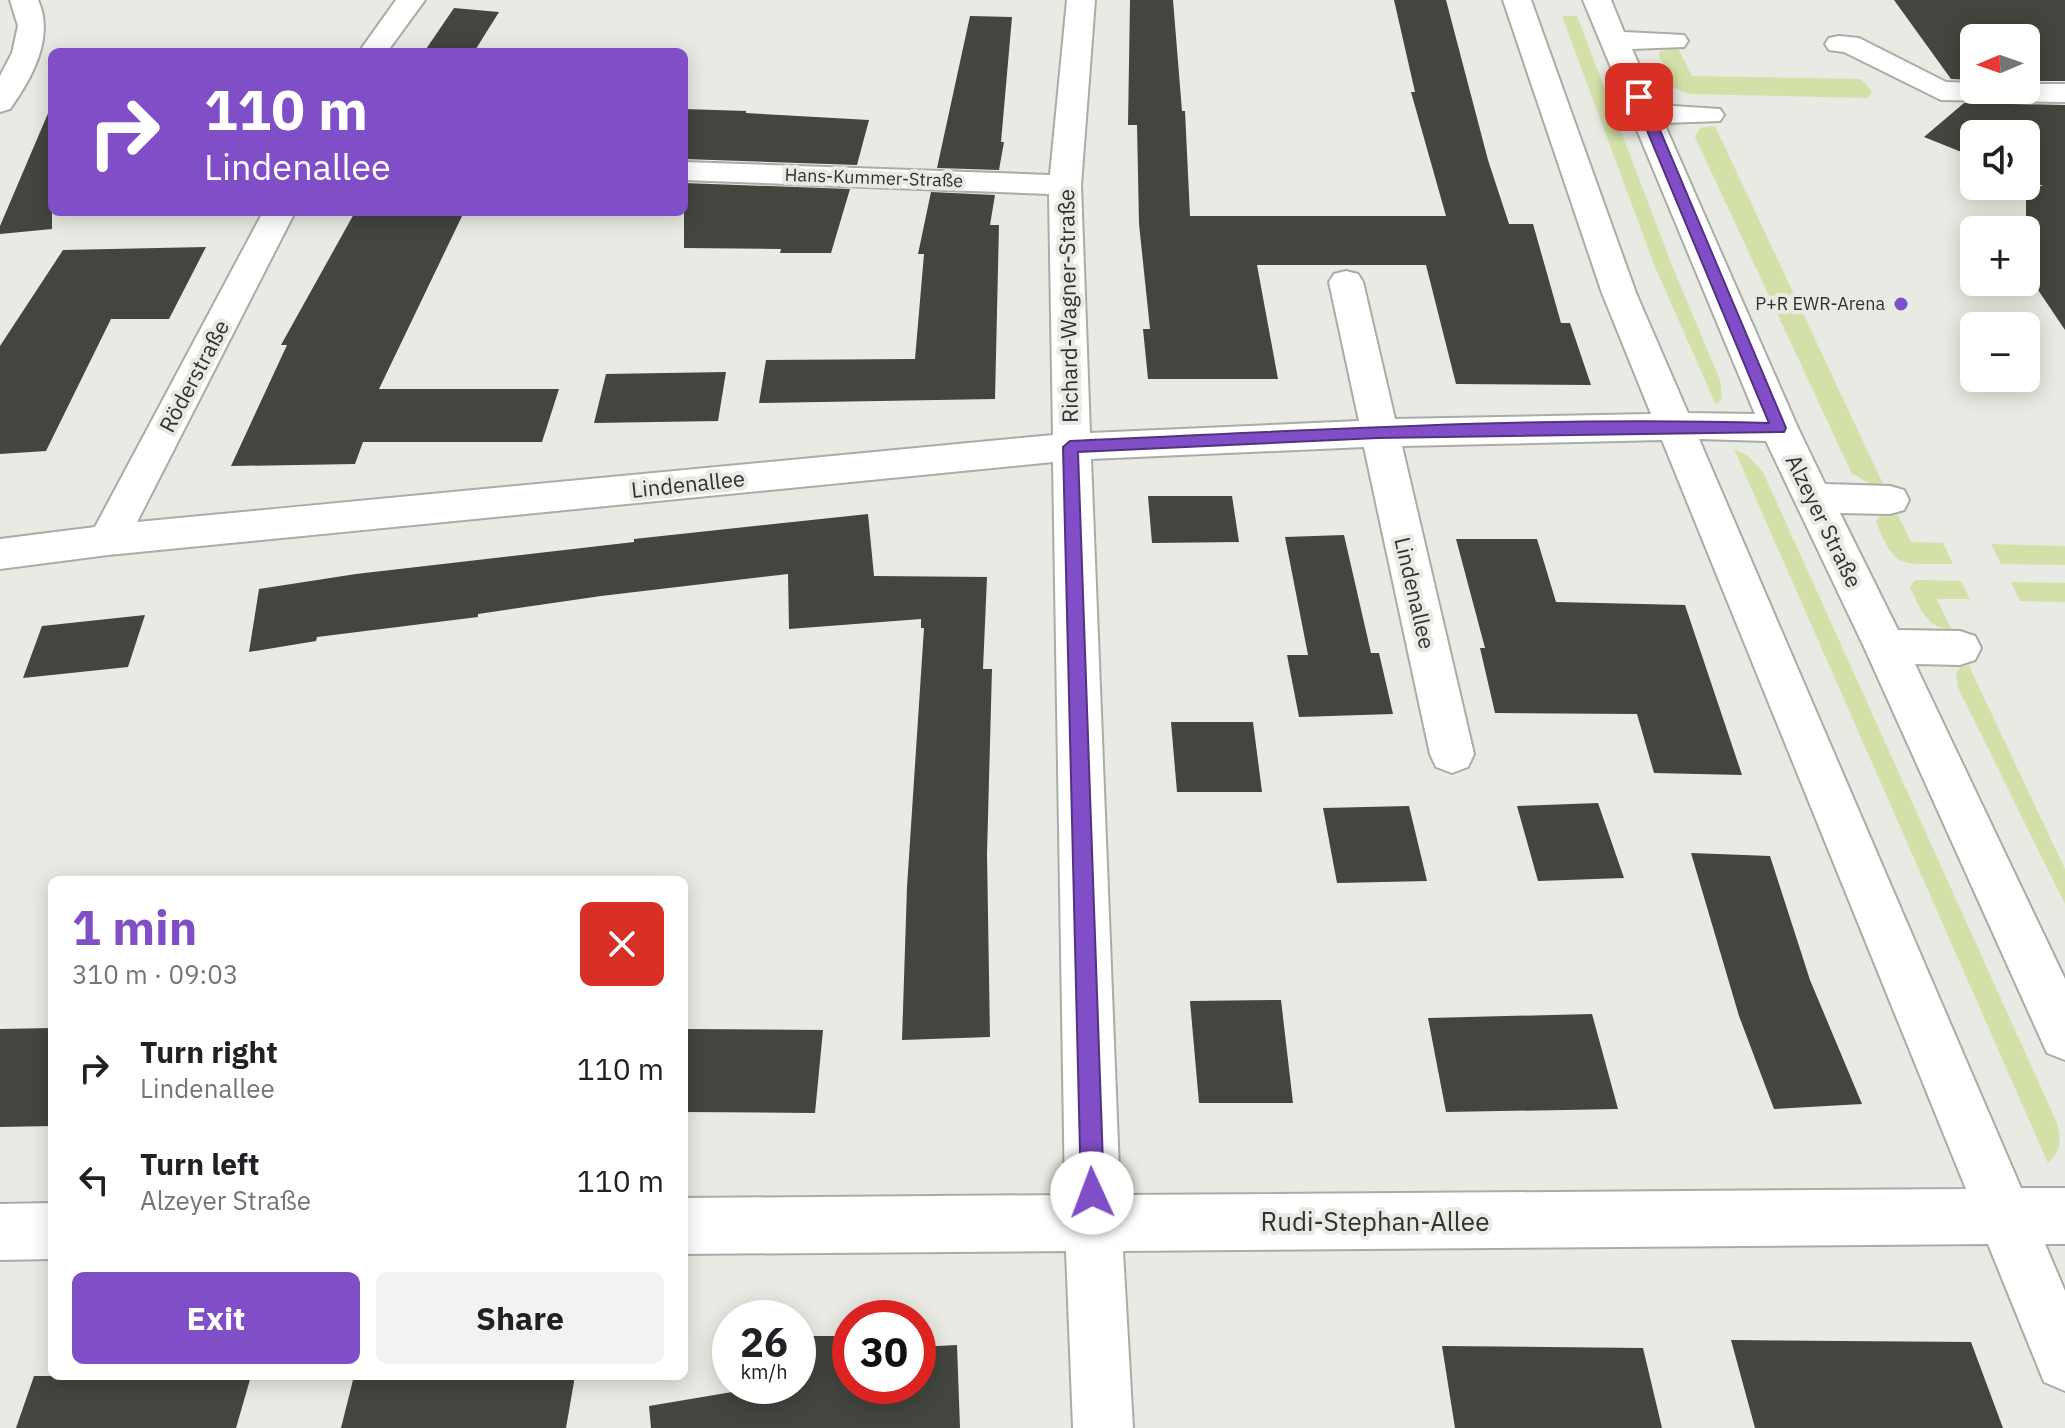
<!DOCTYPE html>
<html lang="en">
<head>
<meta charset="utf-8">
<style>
  :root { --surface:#fff; --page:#f2f2f2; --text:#202124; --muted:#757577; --accent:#804ec6 }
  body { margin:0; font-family:"IBM Plex Sans",sans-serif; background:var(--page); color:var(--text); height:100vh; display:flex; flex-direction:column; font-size:30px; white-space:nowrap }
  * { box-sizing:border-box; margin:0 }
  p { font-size:26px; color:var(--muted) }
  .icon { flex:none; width:44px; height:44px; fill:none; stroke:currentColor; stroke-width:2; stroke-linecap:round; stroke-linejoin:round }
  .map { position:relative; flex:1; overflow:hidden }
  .drawer { position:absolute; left:48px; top:876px; width:640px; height:504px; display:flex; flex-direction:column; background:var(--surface); border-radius:12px; box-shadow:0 4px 20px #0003 }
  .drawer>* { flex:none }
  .top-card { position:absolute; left:48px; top:48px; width:640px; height:168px; border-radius:12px; box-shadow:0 4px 20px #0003; background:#804ec6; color:#fff; overflow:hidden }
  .needle { width:52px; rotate:268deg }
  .tools { position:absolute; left:1960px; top:24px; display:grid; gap:16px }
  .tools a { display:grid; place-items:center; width:80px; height:80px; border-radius:12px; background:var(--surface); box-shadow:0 4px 20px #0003; font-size:40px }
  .speed { position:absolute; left:712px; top:1300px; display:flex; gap:16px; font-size:40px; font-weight:700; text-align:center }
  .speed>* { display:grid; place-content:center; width:104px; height:104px; border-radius:50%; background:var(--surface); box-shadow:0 4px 20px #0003; line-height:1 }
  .speed small { font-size:20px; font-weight:400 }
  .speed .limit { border:12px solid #d22; background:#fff; color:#111 }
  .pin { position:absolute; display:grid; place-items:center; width:68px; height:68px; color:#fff; margin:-34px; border-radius:16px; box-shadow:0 4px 12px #0006 }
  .me { position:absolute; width:88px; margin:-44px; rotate:358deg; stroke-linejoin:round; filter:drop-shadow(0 0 6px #0008) }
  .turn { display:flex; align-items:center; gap:28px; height:168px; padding:0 24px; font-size:36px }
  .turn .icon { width:104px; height:104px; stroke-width:2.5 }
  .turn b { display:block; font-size:56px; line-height:68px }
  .round { display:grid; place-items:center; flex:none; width:84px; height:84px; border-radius:12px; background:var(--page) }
  .head { display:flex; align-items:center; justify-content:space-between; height:136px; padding:0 24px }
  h1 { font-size:48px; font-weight:800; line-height:60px; color:var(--accent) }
  .primary-button { display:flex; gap:16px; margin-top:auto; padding:16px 24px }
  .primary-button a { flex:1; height:92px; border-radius:12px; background:var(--accent); color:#fff; font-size:32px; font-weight:800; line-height:92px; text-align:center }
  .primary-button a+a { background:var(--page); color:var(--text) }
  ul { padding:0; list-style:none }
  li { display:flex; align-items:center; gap:24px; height:112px; padding:0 24px }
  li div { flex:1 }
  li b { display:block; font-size:30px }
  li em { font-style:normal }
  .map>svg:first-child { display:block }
</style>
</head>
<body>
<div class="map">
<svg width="2065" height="1428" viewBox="0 0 2065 1428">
  <rect width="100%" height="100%" fill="#e8eae3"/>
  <g fill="#d3e1a9">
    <path d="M1562,16H1577L1673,268L1720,380L1722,398L1716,405L1655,267Z"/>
    <path d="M1678,48L1692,76L1861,79L1872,91L1868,98L1688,94L1672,87L1659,55L1660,51Z"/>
    <path d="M1715,126L1884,486L1872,484L1852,474L1695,137L1700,128Z"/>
    <path d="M1734,449L1747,455L1763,472L2057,1123C2061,1141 2062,1150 2048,1163Z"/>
    <path d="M1898,515L1911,542L1943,543L1953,564C1903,563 1896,572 1876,522L1880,516Z"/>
    <path d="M1991,544L2065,546V565L2001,564Z"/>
    <path d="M1920,580L1961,581L1970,599H1937L1951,629C1925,628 1920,607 1910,587L1914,581Z"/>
    <path d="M2011,582L2065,583V602L2020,601Z"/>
    <path d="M1969,666L2065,869V904L1958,688L1956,673L1961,667Z"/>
  </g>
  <g fill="#43453f">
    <path d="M1130,0H1173L1182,111H1185L1190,216H1446L1411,92H1415L1394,0H1446L1488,160L1509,224H1533L1561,323H1570L1591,385L1456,384L1426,265H1257L1278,379H1148L1143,329H1150L1139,224L1137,125H1128Z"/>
    <path d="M1894,0H2065V81H2026V38H1974V80L1951,79Z"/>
    <path d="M454,8L499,12L474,52H424Z"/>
    <path d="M970,16L1012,17L1001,142H1004L999,170L937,168Z"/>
    <path d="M1964,103L2065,105V330L2026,272V186H2043L2026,179V134H1974V157L1924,137Z"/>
    <path d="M52,104V229L0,234V226Z"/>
    <path d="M684,109L746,111V113L869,120L857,165L684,159Z"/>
    <path d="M684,183L850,189L831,253H780L781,249L684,248Z"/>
    <path d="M931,192L995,195L990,225H999L995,399L759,403L766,360L915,359L924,254H918Z"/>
    <path d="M355,212H464L379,389H559L542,442H363L355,464L231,466L287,345H281Z"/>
    <path d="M206,247L169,319H111L46,451L0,454V346L63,250Z"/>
    <path d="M726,372L718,421L594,423L606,374Z"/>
    <path d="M1148,496H1232L1239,542L1152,543Z"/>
    <path d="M868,514L874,576L987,577L983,669H992L987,854L990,1037L902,1040L907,887L924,628H921V619L789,629L788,574L601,596L478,614V617L317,637L316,641L249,652L259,589L356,574L634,542V539Z"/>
    <path d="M1344,535L1371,653H1379L1393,714L1299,717L1287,655H1308L1285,537Z"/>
    <path d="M1456,539H1537L1556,602L1685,605L1742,775L1654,773L1637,714L1495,713L1480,648H1485Z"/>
    <path d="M145,615L128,667L23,678L42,626Z"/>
    <path d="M1171,722H1253L1262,792H1177Z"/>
    <path d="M1598,803L1624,878L1538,881L1517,806Z"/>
    <path d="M1409,806L1427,881L1337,883L1323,808Z"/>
    <path d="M1691,853L1770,856L1810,980L1862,1104L1774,1109L1739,1016Z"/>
    <path d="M1281,1000L1293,1103H1199L1190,1001Z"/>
    <path d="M1592,1014L1618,1109L1446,1112L1428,1018Z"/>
    <path d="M52,1028V1126L0,1127V1029Z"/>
    <path d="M684,1029L823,1030L815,1113L684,1112Z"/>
    <path d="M798,1336H850V1386H918V1347L957,1345L960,1428H651L649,1406L744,1390L745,1386H798Z"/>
    <path d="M1731,1340L1971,1342L2003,1428H1755Z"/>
    <path d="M1442,1346L1643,1348L1662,1428H1455Z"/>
    <path d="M34,1376H251L236,1428H16Z"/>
    <path d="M354,1376H575L566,1428H341Z"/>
  </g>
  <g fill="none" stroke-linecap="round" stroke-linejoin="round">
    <defs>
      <g id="minor">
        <path d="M10,0H38C55,37 32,78 10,109L0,112V76L12,53L18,26Z"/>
        <path d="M396,0H425L387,52H359Z"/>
        <path d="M1067,0H1095L1081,185L1090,433L1359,421L1329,282L1334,274L1346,271L1358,274L1363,282L1395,419L1651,414L1602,293L1503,0H1531L1636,293L1688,413L1755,414L1583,0H1611L1624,32L1684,35L1688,41L1684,47L1632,49L1657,105L1720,109L1724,115L1720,121L1664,123L1798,428L1825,484L1890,486L1904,490L1909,500L1904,510L1890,514L1840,513L1898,630L1960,631L1975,636L1981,648L1975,660L1960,665L1915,664L2065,979V1060L2047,1053L1864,647L1766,441L1699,439L2021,1188H2065V1244H2045L2065,1291V1391L2044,1382L1988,1244L1123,1251L1133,1428H1073L1066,1251L684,1254V1198L1065,1195L1053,462L108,555L0,569V539L95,527L263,212H295L137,522L1053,435L1049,194L684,180V162L1050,175ZM1662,440L1966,1189L1120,1195L1091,459L1364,447L1430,754L1436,767L1452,773L1468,767L1474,754L1402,446Z"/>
        <path d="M1839,36L1859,38L1946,82L1974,83V90H2026V84H2065V102L1941,100L1844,52L1829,50L1825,44L1829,38Z"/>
        <path d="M52,1203V1259L0,1260V1204Z"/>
      </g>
    </defs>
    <use href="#minor" stroke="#aaaca5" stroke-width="4"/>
    <use href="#minor" fill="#fff" fill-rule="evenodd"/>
  </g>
  <path fill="#804ec6" stroke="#533381" stroke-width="2" d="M1639,94L1646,97L1786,428L1784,432L1378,438L1078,452L1104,1193L1100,1201L1092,1205L1084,1201L1081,1193L1063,447L1070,441C1303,431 1536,416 1769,423L1633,97Z"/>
  <circle fill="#804ec6" stroke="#e8eae3" stroke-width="3" cx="1901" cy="304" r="8"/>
  <g text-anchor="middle" stroke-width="8" stroke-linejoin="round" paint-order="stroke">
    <g font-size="18" fill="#31312f" stroke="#e8eae3">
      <text transform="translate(874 178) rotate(2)" y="6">Hans-Kummer-Straße</text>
    </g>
    <g font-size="18" fill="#31312f" stroke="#e8eae3" text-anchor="end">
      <text x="1885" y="310">P+R EWR-Arena</text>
    </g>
    <g font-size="22" fill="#31312f" stroke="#e8eae3">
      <text transform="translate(1068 306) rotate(-91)" y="8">Richard-Wagner-Straße</text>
      <text transform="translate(194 376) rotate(-62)" y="8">Röderstraße</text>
      <text transform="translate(688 484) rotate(-6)" y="8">Lindenallee</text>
      <text transform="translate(1824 521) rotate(64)" y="8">Alzeyer Straße</text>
      <text transform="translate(1415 593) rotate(77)" y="8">Lindenallee</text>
    </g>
    <g font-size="26" fill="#31312f" stroke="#e8eae3">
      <text x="1375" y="1231">Rudi-Stephan-Allee</text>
    </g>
  </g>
</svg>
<div class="tools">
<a><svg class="needle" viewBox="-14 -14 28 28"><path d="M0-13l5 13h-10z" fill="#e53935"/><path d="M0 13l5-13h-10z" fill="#757577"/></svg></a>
<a><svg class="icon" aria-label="sound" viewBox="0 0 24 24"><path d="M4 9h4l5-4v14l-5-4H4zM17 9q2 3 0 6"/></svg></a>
<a>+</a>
<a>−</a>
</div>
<div class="speed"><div>26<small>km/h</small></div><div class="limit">30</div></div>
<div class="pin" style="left:1639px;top:97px;background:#d93025"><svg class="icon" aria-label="arrive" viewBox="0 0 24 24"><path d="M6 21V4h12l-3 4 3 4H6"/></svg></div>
<svg class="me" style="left:1092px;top:1193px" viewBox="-20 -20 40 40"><circle r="19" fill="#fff"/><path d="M0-13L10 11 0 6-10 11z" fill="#804ec6"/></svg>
<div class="top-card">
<div class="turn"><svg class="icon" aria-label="right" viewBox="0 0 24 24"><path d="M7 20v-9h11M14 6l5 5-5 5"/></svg><div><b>110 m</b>Lindenallee</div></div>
</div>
<section class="drawer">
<div class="head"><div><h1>1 min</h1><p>310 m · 09:03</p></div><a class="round" style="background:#d93025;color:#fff"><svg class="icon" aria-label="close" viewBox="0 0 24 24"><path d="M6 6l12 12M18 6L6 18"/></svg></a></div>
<ul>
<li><svg class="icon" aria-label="right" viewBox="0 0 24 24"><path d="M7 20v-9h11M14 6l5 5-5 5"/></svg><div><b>Turn right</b><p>Lindenallee</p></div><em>110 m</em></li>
<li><svg class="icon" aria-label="left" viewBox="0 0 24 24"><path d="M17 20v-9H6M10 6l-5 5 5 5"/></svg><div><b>Turn left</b><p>Alzeyer Straße</p></div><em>110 m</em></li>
</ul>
<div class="primary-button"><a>Exit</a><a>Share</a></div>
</section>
</div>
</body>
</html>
